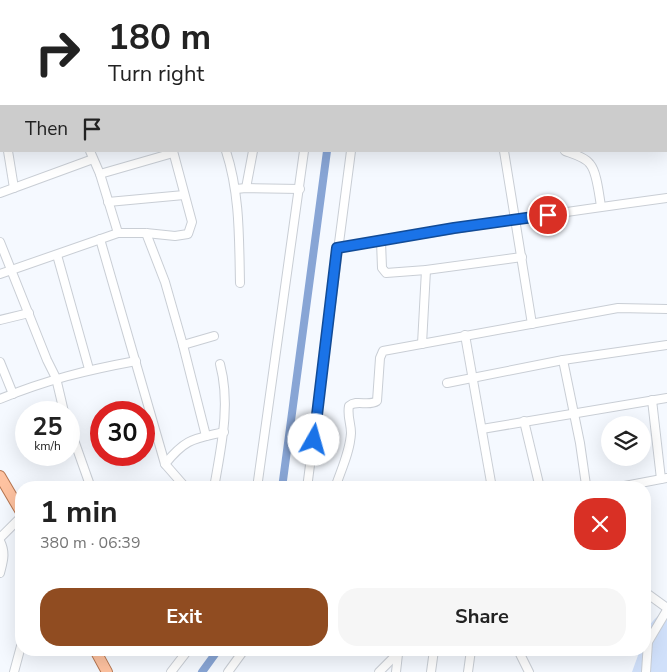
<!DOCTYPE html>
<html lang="en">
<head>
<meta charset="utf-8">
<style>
  :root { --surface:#fff; --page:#f6f6f6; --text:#222; --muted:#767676; --accent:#904c21 }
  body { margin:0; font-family:"Nunito Sans",sans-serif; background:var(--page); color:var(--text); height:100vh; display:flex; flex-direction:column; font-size:19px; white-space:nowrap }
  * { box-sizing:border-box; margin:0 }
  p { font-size:16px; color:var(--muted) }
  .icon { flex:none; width:28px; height:28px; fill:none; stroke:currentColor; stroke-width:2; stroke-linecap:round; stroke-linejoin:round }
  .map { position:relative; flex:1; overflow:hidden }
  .panel { position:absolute; left:15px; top:481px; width:636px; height:175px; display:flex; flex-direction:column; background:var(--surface); border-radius:20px; box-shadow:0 5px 20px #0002 }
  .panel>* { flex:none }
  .top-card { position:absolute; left:0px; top:0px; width:668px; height:152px; box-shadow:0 5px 20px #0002; background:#fff; color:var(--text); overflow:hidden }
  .fabs { position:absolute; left:601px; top:416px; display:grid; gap:10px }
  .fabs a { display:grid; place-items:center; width:50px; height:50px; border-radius:50%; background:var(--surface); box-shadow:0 5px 20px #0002; font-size:25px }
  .speed { position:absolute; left:15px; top:401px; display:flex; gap:10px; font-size:25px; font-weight:700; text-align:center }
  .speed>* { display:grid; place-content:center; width:65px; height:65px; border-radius:50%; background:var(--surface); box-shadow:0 5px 20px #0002; line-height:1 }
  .speed small { font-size:12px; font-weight:400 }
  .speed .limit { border:8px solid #d22; background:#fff; color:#111 }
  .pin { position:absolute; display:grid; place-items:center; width:42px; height:42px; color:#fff; margin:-21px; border:2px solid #fff; border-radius:50%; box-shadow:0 1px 5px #0007 }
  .me { position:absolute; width:55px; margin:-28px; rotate:7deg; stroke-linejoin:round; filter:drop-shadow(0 0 4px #0008) }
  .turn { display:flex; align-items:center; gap:18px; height:105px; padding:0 25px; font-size:22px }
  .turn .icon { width:65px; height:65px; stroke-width:2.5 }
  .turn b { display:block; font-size:35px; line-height:42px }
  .then { display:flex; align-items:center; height:48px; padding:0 25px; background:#0003; gap:10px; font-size:19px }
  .round { display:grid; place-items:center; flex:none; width:52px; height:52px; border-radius:20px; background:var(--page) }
  .head { display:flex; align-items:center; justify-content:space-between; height:85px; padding:0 25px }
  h1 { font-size:30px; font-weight:700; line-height:38px }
  .button { display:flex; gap:10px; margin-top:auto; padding:10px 25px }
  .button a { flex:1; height:58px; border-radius:20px; background:var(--accent); color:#fff; font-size:20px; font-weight:700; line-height:58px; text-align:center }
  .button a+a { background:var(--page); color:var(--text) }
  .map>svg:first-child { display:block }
</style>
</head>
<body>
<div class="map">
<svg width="667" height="672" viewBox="0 0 667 672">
  <rect width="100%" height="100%" fill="#f5f9ff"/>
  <path fill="#d0e0fa" d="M667,609V672H632L640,650H645C645,628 650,621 667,609Z"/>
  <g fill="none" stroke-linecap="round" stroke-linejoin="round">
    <g stroke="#88a5d5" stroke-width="8">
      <path d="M347,1V0"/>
      <path d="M282,488L327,151"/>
      <path d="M202,672L218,650"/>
    </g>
    <defs>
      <g id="minor">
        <path d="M81,0V1"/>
        <path d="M440,0L441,1"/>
        <path d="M478,0V1"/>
        <path d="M242,1L245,0"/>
        <path d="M324,1V0"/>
        <path d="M370,1V0"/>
        <path d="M417,1L426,0"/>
        <path d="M0,84H1"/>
        <path d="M0,101L1,109"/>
        <path d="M8,151L14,188"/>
        <path d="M90,151L100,174L118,233"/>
        <path d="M226,151C240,194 239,238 240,283"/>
        <path d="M504,151L532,324"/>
        <path d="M565,151C573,154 585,157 590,164C597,172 599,195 601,206"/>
        <path d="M100,174L173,153"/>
        <path d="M246,188L253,151"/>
        <path d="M236,189L246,188L300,189"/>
        <path d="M0,193L93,159"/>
        <path d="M108,202L184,195"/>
        <path d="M146,233L165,282L183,345L206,436"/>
        <path d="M100,239L165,464L186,488"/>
        <path d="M381,241L382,268L386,273L426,270L522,257"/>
        <path d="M0,242L47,360L56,378L64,412"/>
        <path d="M337,248C447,229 557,213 667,198"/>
        <path d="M57,255L89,369"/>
        <path d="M0,274L118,233H146L175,236L188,234L192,222L173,151"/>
        <path d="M0,320L29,313"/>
        <path d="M465,335L492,488"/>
        <path d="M422,344L426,270"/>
        <path d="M183,345L214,336"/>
        <path d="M563,360L580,443L586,485L589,488"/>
        <path d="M0,362L13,394"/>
        <path d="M447,383L563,360L667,345"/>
        <path d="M0,399C46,380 87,370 136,361"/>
        <path d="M652,400L661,479"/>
        <path d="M524,421L540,488"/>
        <path d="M69,426L91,488"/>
        <path d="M482,429L667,398"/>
        <path d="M165,464C186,438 194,439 224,432"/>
        <path d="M214,488C221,447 231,405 220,364"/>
        <path d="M257,488L304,151"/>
        <path d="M307,488L351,151"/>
        <path d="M335,488C341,470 350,452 351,433C351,423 347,416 349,406C357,399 368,407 377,401L380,358L383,351L618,308L667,309"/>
        <path d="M614,488L667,478"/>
        <path d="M0,538L21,517"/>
        <path d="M0,541C6,553 3,561 0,573"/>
        <path d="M645,592L667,608"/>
        <path d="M518,650L529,672"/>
        <path d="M14,672L21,646"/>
        <path d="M171,672L188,650"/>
        <path d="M228,672L244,650"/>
        <path d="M379,672L401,650"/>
        <path d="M396,672L398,654"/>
        <path d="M431,672L434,650"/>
        <path d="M468,672L471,650"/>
        <path d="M646,672L648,642L667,610"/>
      </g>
      <g id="major">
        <path d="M589,0L591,1"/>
        <path d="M666,79H667"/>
        <path d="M0,476L21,512"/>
        <path d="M95,650L107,672"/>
      </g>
    </defs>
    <use href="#minor" stroke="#c9ced5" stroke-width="10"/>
    <use href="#major" stroke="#b57550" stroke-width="12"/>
    <use href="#minor" stroke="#fff" stroke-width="8"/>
    <use href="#major" stroke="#fec2a0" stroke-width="10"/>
  </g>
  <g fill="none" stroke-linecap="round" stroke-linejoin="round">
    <defs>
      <path id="route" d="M314,440L337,248L454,228L548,215"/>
    </defs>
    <use href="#route" stroke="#114b97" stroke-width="12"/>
    <use href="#route" stroke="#1a73e8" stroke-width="9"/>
  </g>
</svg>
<div class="fabs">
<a><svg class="icon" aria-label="layers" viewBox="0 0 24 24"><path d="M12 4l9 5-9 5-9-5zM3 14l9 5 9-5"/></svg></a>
</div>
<div class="speed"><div>25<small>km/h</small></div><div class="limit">30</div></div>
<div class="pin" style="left:548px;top:215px;background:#d93025"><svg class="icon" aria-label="arrive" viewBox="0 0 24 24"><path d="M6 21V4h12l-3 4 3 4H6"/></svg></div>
<svg class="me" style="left:314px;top:440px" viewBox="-20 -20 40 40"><circle r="19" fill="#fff"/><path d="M0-13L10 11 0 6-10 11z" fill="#1a73e8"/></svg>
<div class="top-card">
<div class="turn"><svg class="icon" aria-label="right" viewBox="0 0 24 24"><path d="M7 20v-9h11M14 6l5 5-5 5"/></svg><div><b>180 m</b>Turn right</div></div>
<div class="then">Then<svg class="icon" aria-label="arrive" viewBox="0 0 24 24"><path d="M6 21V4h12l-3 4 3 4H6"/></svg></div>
</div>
<section class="panel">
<div class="head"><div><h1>1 min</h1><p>380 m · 06:39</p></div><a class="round" style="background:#d93025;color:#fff"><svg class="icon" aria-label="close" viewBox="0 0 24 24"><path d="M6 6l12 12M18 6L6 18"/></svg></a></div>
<div class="button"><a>Exit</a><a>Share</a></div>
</section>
</div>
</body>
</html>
